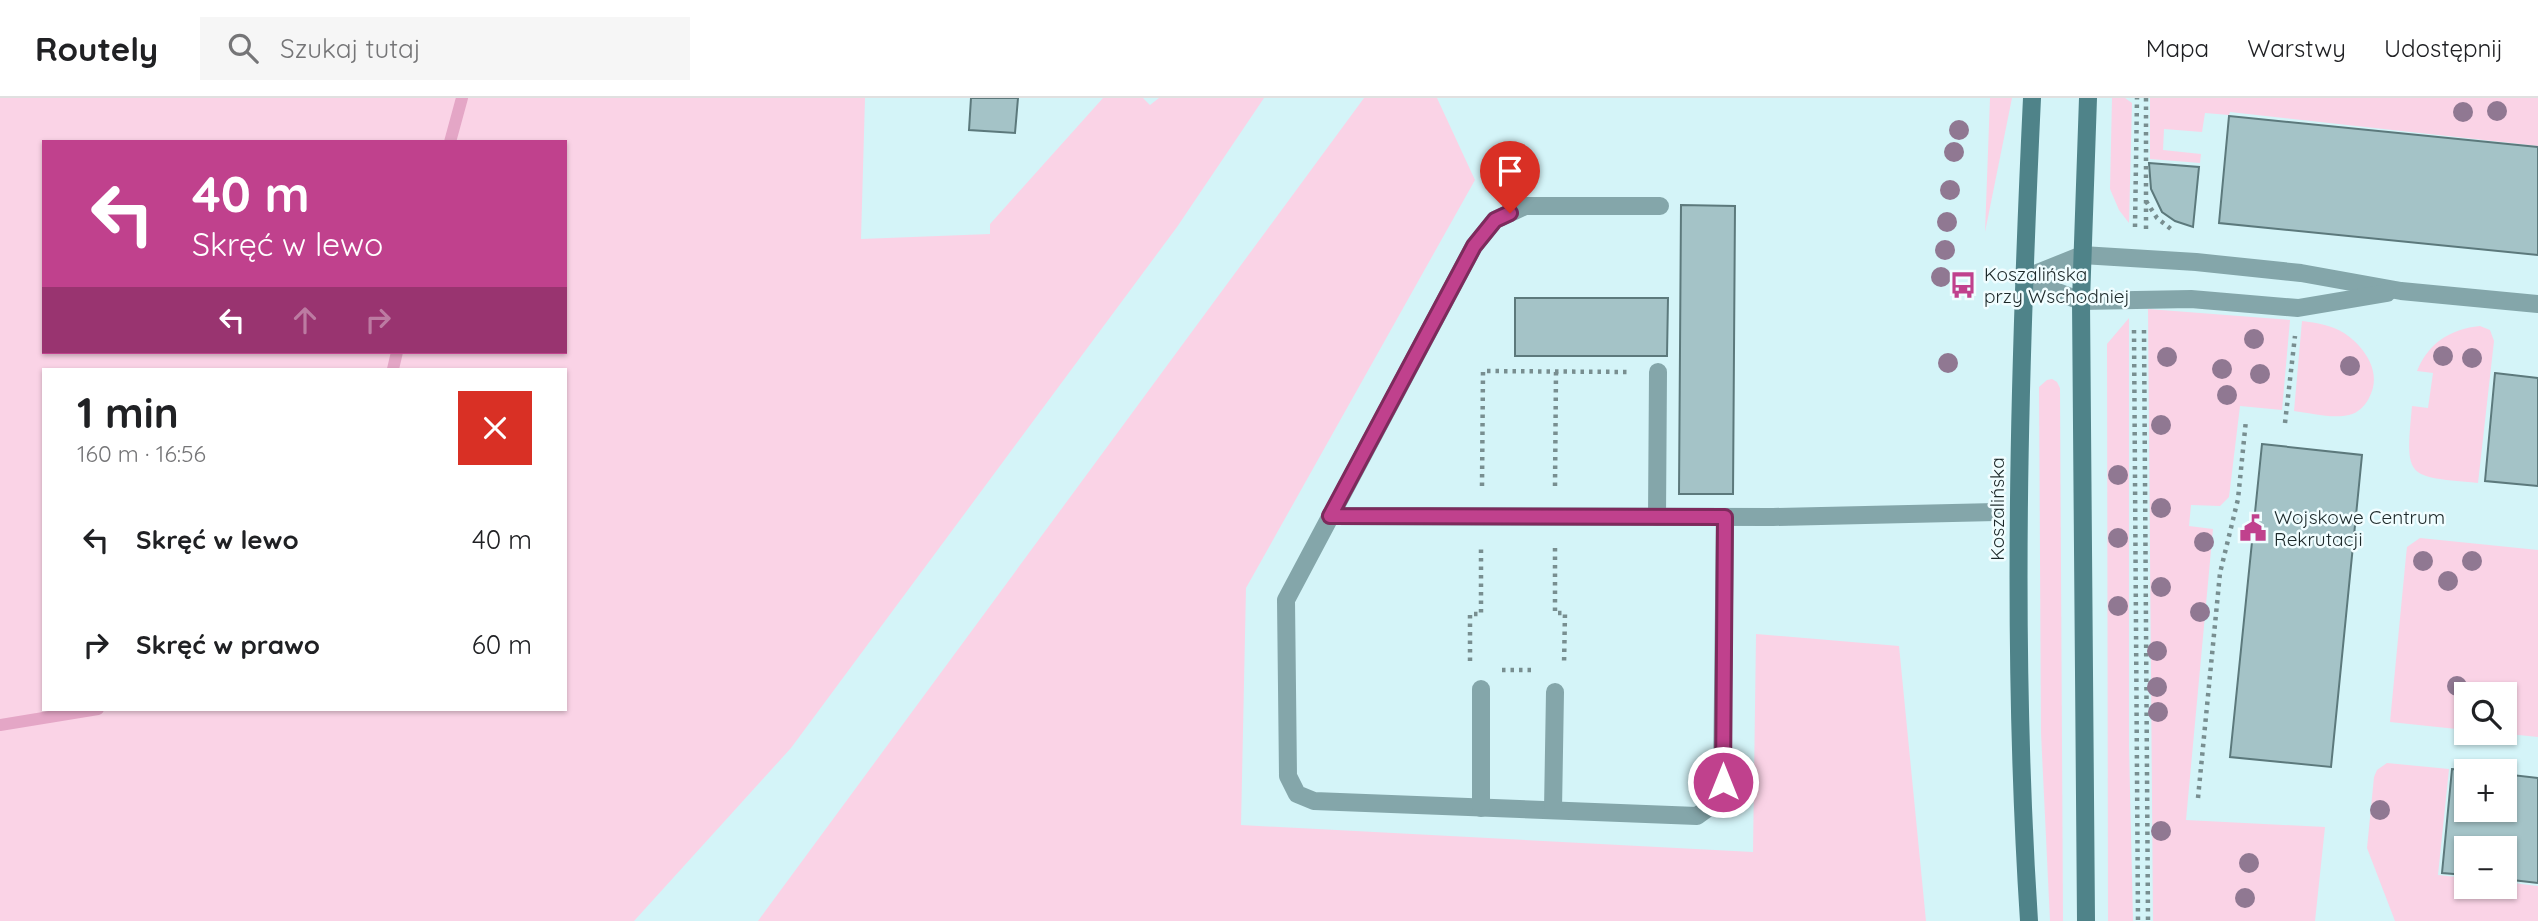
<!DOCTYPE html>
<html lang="pl">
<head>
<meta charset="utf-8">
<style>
  :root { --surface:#fff; --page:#f6f6f6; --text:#202124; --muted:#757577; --line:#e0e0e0 }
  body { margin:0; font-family:Quicksand,sans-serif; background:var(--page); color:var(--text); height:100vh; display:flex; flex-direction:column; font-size:26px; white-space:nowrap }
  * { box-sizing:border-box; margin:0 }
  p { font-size:23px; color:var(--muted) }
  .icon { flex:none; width:38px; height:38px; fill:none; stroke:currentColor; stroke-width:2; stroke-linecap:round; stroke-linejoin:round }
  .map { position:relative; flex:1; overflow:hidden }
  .drawer { position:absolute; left:42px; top:270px; width:525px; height:343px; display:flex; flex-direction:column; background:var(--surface); border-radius:0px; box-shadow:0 2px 5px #0004 }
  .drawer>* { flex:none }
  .top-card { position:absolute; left:42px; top:42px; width:525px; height:214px; border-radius:0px; box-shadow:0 2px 5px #0004; background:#c0418d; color:#fff; overflow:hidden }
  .controls { position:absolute; left:2454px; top:584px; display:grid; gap:14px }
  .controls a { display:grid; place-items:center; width:63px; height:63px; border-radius:0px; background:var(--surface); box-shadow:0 2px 5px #0004; font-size:35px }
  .pin { position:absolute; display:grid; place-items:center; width:60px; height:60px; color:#fff; margin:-72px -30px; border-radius:50% 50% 50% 0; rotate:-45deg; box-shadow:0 0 7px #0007 }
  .pin .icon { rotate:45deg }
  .me { position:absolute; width:77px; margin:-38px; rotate:0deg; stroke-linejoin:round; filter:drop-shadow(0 0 5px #0008) }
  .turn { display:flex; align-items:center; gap:24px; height:147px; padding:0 35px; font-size:32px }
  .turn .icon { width:91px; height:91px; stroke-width:2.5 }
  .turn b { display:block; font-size:49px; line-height:60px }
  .lanes { display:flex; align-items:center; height:66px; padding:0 35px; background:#0003; justify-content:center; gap:35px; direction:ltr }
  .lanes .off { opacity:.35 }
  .round { display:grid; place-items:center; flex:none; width:74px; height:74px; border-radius:0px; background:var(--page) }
  .headline { display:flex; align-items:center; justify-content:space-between; height:119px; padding:0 35px }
  h1 { font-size:42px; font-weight:800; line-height:52px }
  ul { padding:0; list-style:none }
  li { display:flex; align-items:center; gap:21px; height:105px; padding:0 35px }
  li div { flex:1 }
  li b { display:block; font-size:26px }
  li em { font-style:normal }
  header { display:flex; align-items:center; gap:42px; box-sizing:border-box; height:98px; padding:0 35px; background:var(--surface); border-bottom:2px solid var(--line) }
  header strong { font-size:33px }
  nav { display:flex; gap:38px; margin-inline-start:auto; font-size:24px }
  .search { width:490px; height:63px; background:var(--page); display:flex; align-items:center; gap:18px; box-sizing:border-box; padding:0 24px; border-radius:0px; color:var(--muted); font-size:26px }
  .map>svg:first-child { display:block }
</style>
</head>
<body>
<header>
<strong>Routely</strong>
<div class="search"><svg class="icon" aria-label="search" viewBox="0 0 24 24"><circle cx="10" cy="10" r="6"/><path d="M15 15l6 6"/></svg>Szukaj tutaj</div>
<nav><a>Mapa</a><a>Warstwy</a><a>Udostępnij</a></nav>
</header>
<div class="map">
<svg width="2538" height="823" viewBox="0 0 2538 823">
  <rect width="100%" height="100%" fill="#d4f4f8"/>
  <g fill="#fad3e6" fill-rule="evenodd">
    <path d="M0,0H865L861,141L990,136V126L1103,0H1143L1150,7L1159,0H1264L1177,129L791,650L634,823H0ZM44,44H565V254H44ZM44,271H565V611H44Z"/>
    <path d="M1364,0H1437L1475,82L1246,490L1241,727L1753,754L1756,536L1899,548L1926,823H758Z"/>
    <path d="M1990,0H2012L1985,134Z"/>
    <path d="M2112,0H2125L2132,5L2129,125L2119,112L2110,91Z"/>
    <path d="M2150,0H2538V48L2230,14L2229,17L2205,15L2202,34L2164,31L2163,52L2201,56L2200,65L2150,61Z"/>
    <path d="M2148,211L2290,222L2282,312L2240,308L2229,399L2220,408L2191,407L2189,428L2213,431L2186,722L2325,729L2315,823H2153Z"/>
    <path d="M2129,220V649L2133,823H2108L2107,246Z"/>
    <path d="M2302,223C2317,225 2331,227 2344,235C2365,249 2383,275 2369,300C2365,308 2358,315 2349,317C2333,321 2310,315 2294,313Z"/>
    <path d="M2480,228L2490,232L2494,243L2478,385C2406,378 2405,382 2412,308L2428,310L2433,275L2417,273C2429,244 2451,231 2480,228Z"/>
    <path d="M2052,281L2057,284L2060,290L2063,823H2050L2041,635L2039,289L2047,282Z"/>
    <path d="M2420,440L2538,452V639L2499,635H2504V597H2466V632L2390,624L2406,458L2407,449Z"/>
    <path d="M2387,665L2449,671L2438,777L2466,780V789H2504V784L2538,788V823H2395L2367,750L2374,679L2377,672Z"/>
  </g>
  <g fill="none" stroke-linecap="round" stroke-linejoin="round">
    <g stroke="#e4a6c6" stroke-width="12">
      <path d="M450,44L462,0"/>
      <path d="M393,271L397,254"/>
      <path d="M0,627L98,611"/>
    </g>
  </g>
  <g fill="#a4c3c7" stroke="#5c797c" stroke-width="2">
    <path d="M971,0H1018L1015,35L969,32Z"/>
    <path d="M2229,18L2538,49V157L2219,125Z"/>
    <path d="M2149,65L2199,69L2193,129L2175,123L2162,114L2151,91Z"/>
    <path d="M1681,107L1735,108L1733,396H1679Z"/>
    <path d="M1515,200H1668L1667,258H1515Z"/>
    <path d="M2495,275L2538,280V388L2485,383Z"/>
    <path d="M2262,346L2362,357L2331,669L2230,659Z"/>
    <path d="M2452,671L2479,674H2466V712H2504V676L2538,680V785L2504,781V751H2466V777L2442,775Z"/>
  </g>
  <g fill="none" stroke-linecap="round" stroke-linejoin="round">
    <g stroke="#788e90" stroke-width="4.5" stroke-dasharray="3.5 5" stroke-linecap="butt">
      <path d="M2146,0V132"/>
      <path d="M2146,103L2157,120L2171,131"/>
      <path d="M2135,129L2137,0"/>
      <path d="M2134,232L2138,823"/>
      <path d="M2144,232L2148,823"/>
      <path d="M2285,325L2295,238"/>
      <path d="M1482,388L1483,273L1628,274"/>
      <path d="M1555,388L1556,273"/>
      <path d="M1555,450V515H1565L1564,567"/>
      <path d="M1470,563V516H1481V449"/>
      <path d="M1502,572H1535"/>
      <path d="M2198,700L2220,475L2238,401L2246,322"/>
    </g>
    <g stroke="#84a6aa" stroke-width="18">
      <path d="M1660,108H1525L1495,122L1474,148L1286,502L1288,678L1297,696L1314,703L1697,718L1715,705L1722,684L1725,419"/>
      <path d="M2023,181L2082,157L2196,164L2301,175L2401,193L2538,206"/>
      <path d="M2023,181L2081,203L2191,201L2298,210L2387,195"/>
      <path d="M1330,418L1773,419L1996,414"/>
      <path d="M1657,419L1658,274"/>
      <path d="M1481,710V591"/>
      <path d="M1553,712L1555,594"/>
    </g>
    <g stroke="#4f8389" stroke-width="18">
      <path d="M2029,823C2011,549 2019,274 2032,0"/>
      <path d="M2086,823L2081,203L2088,0"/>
    </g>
  </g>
  <g fill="#907892">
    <circle cx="2497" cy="13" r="10"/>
    <circle cx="2463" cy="14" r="10"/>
    <circle cx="1959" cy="32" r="10"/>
    <circle cx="1954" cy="54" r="10"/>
    <circle cx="1950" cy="92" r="10"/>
    <circle cx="1947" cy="124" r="10"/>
    <circle cx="1945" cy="152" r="10"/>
    <circle cx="1941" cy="179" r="10"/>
    <circle cx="2254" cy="241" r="10"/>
    <circle cx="2443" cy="258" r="10"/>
    <circle cx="2167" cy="259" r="10"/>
    <circle cx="2472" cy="260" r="10"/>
    <circle cx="1948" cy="265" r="10"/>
    <circle cx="2350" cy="268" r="10"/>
    <circle cx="2222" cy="271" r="10"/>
    <circle cx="2260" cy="276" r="10"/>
    <circle cx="2227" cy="297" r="10"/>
    <circle cx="2161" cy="327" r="10"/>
    <circle cx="2118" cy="377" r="10"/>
    <circle cx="2161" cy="410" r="10"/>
    <circle cx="2118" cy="440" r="10"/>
    <circle cx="2204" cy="444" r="10"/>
    <circle cx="2423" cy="463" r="10"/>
    <circle cx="2472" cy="463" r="10"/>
    <circle cx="2448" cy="483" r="10"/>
    <circle cx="2161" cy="489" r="10"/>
    <circle cx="2118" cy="508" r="10"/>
    <circle cx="2200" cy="514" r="10"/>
    <circle cx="2157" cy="553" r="10"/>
    <circle cx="2457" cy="588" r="10"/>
    <circle cx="2157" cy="589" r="10"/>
    <circle cx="2158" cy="614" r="10"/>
    <circle cx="2380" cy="712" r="10"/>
    <circle cx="2161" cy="733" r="10"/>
    <circle cx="2249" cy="765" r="10"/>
    <circle cx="2245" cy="800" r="10"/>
  </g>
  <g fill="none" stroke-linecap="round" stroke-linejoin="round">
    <defs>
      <path id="route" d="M1510,115L1495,122L1474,148L1330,418L1725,419L1723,684"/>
    </defs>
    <use href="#route" stroke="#7d2a5c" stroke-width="18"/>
    <use href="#route" stroke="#c0418d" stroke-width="12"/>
  </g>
  <defs>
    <symbol id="bus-bare" viewBox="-9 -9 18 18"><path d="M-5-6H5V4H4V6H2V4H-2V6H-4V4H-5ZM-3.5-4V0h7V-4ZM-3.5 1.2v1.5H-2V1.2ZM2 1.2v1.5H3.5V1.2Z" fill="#c0418d" stroke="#f0fdff" stroke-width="2.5" paint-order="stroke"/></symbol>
    <symbol id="civic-bare" viewBox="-9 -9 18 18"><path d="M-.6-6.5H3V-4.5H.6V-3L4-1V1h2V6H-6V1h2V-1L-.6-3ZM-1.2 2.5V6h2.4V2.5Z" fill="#c0418d" stroke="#f0fdff" stroke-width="2.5" paint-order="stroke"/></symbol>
  </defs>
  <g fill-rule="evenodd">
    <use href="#bus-bare" x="1944" y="168" width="38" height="38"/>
    <use href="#civic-bare" x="2234" y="411" width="38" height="38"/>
  </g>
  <g text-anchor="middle" stroke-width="5" stroke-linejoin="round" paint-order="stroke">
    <g font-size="19" fill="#1c2829" stroke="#f0fdff" text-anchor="start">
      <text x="1984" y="183">Koszalińska<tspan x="1984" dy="22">przy Wschodniej</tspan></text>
      <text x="2274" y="426">Wojskowe Centrum<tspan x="2274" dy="22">Rekrutacji</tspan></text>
    </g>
    <g font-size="19" fill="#1c2829" stroke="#f0fdff">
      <text transform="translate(1997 411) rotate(-90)" y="7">Koszalińska</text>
    </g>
  </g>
</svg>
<div class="controls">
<a><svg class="icon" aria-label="search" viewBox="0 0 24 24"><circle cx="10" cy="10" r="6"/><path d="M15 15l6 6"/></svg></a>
<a>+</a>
<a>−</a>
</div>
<div class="pin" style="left:1510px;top:115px;background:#d93025"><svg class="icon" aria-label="arrive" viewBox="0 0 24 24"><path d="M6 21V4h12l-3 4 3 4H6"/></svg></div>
<svg class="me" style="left:1723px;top:684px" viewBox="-20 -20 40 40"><circle r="17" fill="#c0418d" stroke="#fff" stroke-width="3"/><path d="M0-11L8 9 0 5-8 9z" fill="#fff"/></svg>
<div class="top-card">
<div class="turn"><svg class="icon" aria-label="left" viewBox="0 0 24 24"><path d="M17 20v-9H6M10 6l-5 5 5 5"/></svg><div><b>40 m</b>Skręć w lewo</div></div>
<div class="lanes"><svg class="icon" aria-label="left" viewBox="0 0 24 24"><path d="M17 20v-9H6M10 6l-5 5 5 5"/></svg><svg class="icon off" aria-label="ahead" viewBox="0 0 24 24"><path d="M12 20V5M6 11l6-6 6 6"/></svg><svg class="icon off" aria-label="right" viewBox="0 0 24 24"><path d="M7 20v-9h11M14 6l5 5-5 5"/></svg></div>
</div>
<section class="drawer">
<div class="headline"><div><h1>1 min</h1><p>160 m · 16:56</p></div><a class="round" style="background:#d93025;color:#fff"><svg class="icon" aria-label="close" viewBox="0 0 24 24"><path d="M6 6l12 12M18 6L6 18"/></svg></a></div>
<ul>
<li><svg class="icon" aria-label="left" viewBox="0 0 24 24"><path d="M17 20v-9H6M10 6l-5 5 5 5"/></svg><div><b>Skręć w lewo</b></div><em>40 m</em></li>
<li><svg class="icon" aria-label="right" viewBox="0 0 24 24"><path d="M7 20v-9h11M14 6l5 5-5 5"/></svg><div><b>Skręć w prawo</b></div><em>60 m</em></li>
</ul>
</section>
</div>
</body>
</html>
